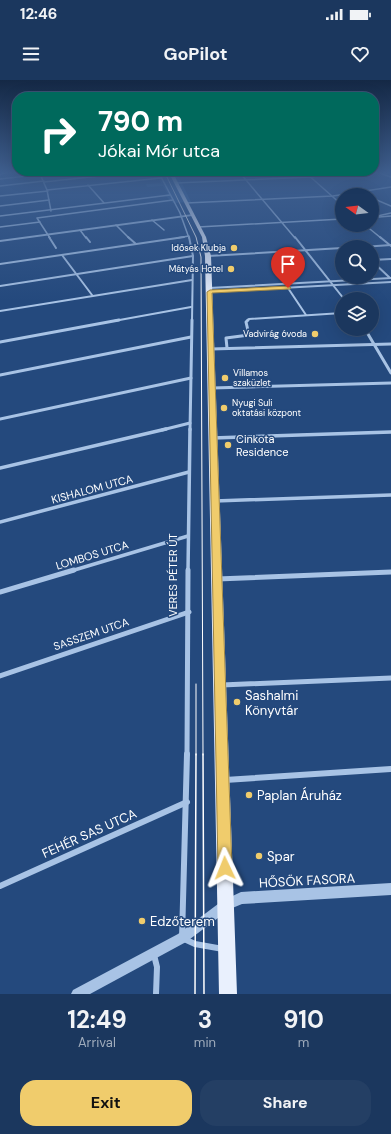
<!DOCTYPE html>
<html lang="en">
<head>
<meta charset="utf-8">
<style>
  :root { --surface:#1b375e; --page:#243f64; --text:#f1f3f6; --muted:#a0acbc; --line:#395173; --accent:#f0cc6c }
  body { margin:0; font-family:"DM Sans",sans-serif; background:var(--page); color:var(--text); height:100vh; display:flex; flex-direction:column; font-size:15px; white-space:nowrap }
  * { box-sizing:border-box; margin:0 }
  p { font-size:13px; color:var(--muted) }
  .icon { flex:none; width:22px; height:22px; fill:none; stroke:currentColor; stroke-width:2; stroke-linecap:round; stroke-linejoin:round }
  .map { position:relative; height:914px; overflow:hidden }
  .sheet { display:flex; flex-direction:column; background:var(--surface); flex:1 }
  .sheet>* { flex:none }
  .banner { position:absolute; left:12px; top:12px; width:367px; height:84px; border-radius:16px; box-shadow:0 4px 16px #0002,0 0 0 1px var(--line); background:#00695c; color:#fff; overflow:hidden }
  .needle { width:26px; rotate:285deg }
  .controls { position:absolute; left:335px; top:108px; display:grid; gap:8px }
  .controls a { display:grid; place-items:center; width:44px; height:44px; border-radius:50%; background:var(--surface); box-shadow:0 4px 16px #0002,0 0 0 1px var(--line); font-size:20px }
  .pin { position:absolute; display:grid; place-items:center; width:34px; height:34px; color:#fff; margin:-41px -17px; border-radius:50% 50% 50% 0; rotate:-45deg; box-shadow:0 0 4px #0007 }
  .pin .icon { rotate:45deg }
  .me { position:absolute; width:44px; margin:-22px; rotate:358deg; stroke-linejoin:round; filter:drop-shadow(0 0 3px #0008) }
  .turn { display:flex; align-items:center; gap:14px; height:84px; padding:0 20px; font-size:18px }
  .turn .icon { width:52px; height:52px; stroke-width:2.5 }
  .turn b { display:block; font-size:28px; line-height:34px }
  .eta { display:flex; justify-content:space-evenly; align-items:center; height:68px; text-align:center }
  .eta b { font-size:24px; font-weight:700; line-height:28px }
  .primary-button { display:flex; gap:8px; margin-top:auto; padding:8px 20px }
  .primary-button a { flex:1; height:46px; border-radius:16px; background:var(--accent); color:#111; font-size:16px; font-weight:700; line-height:46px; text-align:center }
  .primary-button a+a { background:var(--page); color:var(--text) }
  .status { display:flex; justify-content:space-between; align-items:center; height:28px; padding:0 20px; background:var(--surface); direction:ltr }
  .status svg { height:11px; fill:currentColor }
  header { display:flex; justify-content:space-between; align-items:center; height:52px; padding:0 20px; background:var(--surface); font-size:18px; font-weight:700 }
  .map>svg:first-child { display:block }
</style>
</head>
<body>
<div class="status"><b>12:46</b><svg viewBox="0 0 49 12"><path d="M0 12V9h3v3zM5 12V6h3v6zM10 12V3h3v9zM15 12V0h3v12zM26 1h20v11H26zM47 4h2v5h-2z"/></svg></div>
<header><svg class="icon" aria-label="menu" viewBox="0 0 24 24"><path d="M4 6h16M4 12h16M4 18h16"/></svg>GoPilot<svg class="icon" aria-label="heart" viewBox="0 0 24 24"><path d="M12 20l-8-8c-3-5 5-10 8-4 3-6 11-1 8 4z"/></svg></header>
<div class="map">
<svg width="391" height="914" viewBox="0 0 391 914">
  <rect width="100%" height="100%" fill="#24497d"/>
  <path fill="#37629a" d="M156,93H177L191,122L173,123L165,115L168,114L163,106L147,107L146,104L161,103Z"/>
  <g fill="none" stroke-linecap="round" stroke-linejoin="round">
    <g stroke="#a8c3e5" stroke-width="1.5">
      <path d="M159,93L180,133L189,158"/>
      <path d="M240,93L295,158"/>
      <path d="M306,93L342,125"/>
      <path d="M380,93L391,97"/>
      <path d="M0,94L6,93"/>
      <path d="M40,94L47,110L51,131"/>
      <path d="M0,99L53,93"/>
      <path d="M44,102L127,93"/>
      <path d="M176,103L311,97L336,93"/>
      <path d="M88,105L104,123"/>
      <path d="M0,106L44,101"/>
      <path d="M47,110L161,98"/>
      <path d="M0,116L48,111"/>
      <path d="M372,118L391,126"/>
      <path d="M186,123L333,116L391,107"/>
      <path d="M0,126L49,120"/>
      <path d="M0,136L170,115"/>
      <path d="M373,137L391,133"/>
      <path d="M379,137L391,136"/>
      <path d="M152,140L164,150"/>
      <path d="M116,145L129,158"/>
      <path d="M365,145L381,158"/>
      <path d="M0,147L40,142"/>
      <path d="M198,147L342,139"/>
      <path d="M80,150L86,158"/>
      <path d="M50,158L37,138L173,120"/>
      <path d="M177,158L189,156"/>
    </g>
    <g stroke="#a8c3e5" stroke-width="2">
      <path d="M49,157L56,168"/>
      <path d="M86,157L90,162"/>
      <path d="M128,157L136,164"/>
      <path d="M189,157L193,176L192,241"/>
      <path d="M295,157L344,219"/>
      <path d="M380,157L391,166"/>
      <path d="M362,167L391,165"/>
      <path d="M372,173L379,179"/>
      <path d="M62,175L92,215"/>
      <path d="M208,176L342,168"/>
      <path d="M372,180L391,179"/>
      <path d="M372,181L390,198"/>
      <path d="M0,184L184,157"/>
      <path d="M0,206L193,176"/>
      <path d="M209,208L391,198"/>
      <path d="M288,208L306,235"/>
      <path d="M209,212L391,202"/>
      <path d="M0,231L192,200"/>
      <path d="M114,241L191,227"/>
      <path d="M247,241L249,239L342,233"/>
    </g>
    <g stroke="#a8c3e5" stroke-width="3">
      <path d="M365,249L391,293"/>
      <path d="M0,262L119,240"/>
      <path d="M227,268L226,258L249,255L246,242L248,240"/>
      <path d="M211,269L391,264"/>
      <path d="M0,295L191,257"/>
      <path d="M212,308L391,303"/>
      <path d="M0,339L191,298"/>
      <path d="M162,350L190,343"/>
      <path d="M190,350L192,240"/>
    </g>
    <g stroke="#a8c3e5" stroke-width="3.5">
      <path d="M213,358L391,352"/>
      <path d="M0,388L166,349"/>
      <path d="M215,421L391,415"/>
      <path d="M0,442L189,392"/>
      <path d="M71,491L188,456"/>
      <path d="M188,491L190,349"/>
    </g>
    <g stroke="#a8c3e5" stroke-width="5">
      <path d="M217,499L391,492"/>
      <path d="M0,512L74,490"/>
      <path d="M0,596L189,532"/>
      <path d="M222,605L391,598"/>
      <path d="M187,675L188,490"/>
    </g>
    <g stroke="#a8c3e5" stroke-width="6">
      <path d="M187,674L182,858L195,864L223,869"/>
      <path d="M225,700L391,689"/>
      <path d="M0,806L187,722"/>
      <path d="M154,875L157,887L156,914"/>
    </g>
    <g fill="#a8c3e5" fill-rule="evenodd">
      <path d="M193,134L192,136L0,162V160Z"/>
      <path d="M391,803V815L242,824L230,829L186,862L90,914H71L73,910L178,854L222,821L241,812Z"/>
    </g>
    <path fill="#e9f0fd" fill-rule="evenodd" d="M169,93H173L206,157L211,176L237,914H219L205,176L202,157Z"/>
    <g stroke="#fff" stroke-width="1">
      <path d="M165,93L196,157L201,177L203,675"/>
      <path d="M196,675V604"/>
    </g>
    <g stroke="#fff" stroke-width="1.5">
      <path d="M203,674L204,914"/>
      <path d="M195,914L196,674"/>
    </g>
  </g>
  <linearGradient id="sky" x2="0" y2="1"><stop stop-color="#142845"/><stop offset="0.42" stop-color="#3f5f8f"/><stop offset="1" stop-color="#3f5f8f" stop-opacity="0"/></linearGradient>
  <rect width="391" height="221" fill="url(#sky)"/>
  <path fill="#f0cc6c" stroke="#9c8546" d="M288,206L291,208L290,209L212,213L232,788L230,793L225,795L220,793L218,788L207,212L210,210Z"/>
  <g fill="#f0cc6c" stroke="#24497d" stroke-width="1.5">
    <circle cx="234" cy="168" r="4"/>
    <circle cx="231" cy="189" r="4"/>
    <circle cx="315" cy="254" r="4"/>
    <circle cx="225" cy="298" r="4"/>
    <circle cx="224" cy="328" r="4"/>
    <circle cx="228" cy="365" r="4"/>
    <circle cx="237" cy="622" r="4"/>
    <circle cx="249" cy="715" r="4"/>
    <circle cx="259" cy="776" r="4"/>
    <circle cx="142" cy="841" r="4"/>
  </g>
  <g text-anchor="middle" stroke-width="3" stroke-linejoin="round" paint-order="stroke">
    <g font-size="9" fill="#fff" stroke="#24497d" text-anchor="end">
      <text x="226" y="171">Idősek Klubja</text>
      <text x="223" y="192">Mátyás Hotel</text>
      <text x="307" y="257">Vadvirág óvoda</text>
      <text x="233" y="296" text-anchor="start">Villamos<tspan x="233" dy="10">szaküzlet</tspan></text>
      <text x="232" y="326" text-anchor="start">Nyugi Suli<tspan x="232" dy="10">oktatási központ</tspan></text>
    </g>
    <g font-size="11" fill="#fff" stroke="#24497d" text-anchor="start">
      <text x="236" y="363">Cinkota<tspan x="236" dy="13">Residence</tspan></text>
    </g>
    <g font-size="11" fill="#fff" stroke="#24497d">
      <text transform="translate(92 409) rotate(-15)" y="4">KISHALOM UTCA</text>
      <text transform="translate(92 475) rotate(-17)" y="4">LOMBOS UTCA</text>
      <text transform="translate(173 495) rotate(-90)" y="4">VERES PÉTER ÚT</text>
      <text transform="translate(91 554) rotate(-19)" y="4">SASSZEM UTCA</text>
    </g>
    <g font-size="13" fill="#fff" stroke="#24497d" text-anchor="start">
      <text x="245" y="620">Sashalmi<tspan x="245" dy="15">Könyvtár</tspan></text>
      <text x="257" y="720">Paplan Áruház</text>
      <text x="267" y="781">Spar</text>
      <text x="150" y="846">Edzőterem</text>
    </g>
    <g font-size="13" fill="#fff" stroke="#24497d">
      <text transform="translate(89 753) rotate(-24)" y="5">FEHÉR SAS UTCA</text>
      <text transform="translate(307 800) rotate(-3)" y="5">HŐSÖK FASORA</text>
    </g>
  </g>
</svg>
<div class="controls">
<a><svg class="needle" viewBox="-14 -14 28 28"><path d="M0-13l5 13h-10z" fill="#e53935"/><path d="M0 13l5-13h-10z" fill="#a0acbc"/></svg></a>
<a><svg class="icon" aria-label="search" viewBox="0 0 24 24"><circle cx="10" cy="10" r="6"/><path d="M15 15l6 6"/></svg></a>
<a><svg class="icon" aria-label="layers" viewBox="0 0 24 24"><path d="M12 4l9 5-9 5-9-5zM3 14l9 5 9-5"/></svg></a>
</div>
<div class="pin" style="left:288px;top:208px;background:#d93025"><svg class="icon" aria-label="arrive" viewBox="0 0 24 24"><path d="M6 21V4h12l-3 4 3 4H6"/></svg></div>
<svg class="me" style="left:225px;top:788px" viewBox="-20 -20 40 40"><path d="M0-17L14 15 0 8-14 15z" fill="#f0cc6c" stroke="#fff" stroke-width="4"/></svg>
<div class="banner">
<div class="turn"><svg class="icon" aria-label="right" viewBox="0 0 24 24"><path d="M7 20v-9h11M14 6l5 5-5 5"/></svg><div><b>790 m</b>Jókai Mór utca</div></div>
</div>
</div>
<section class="sheet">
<div class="eta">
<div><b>12:49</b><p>Arrival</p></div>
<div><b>3</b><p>min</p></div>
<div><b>910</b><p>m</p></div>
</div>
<div class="primary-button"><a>Exit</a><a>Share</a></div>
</section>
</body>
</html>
